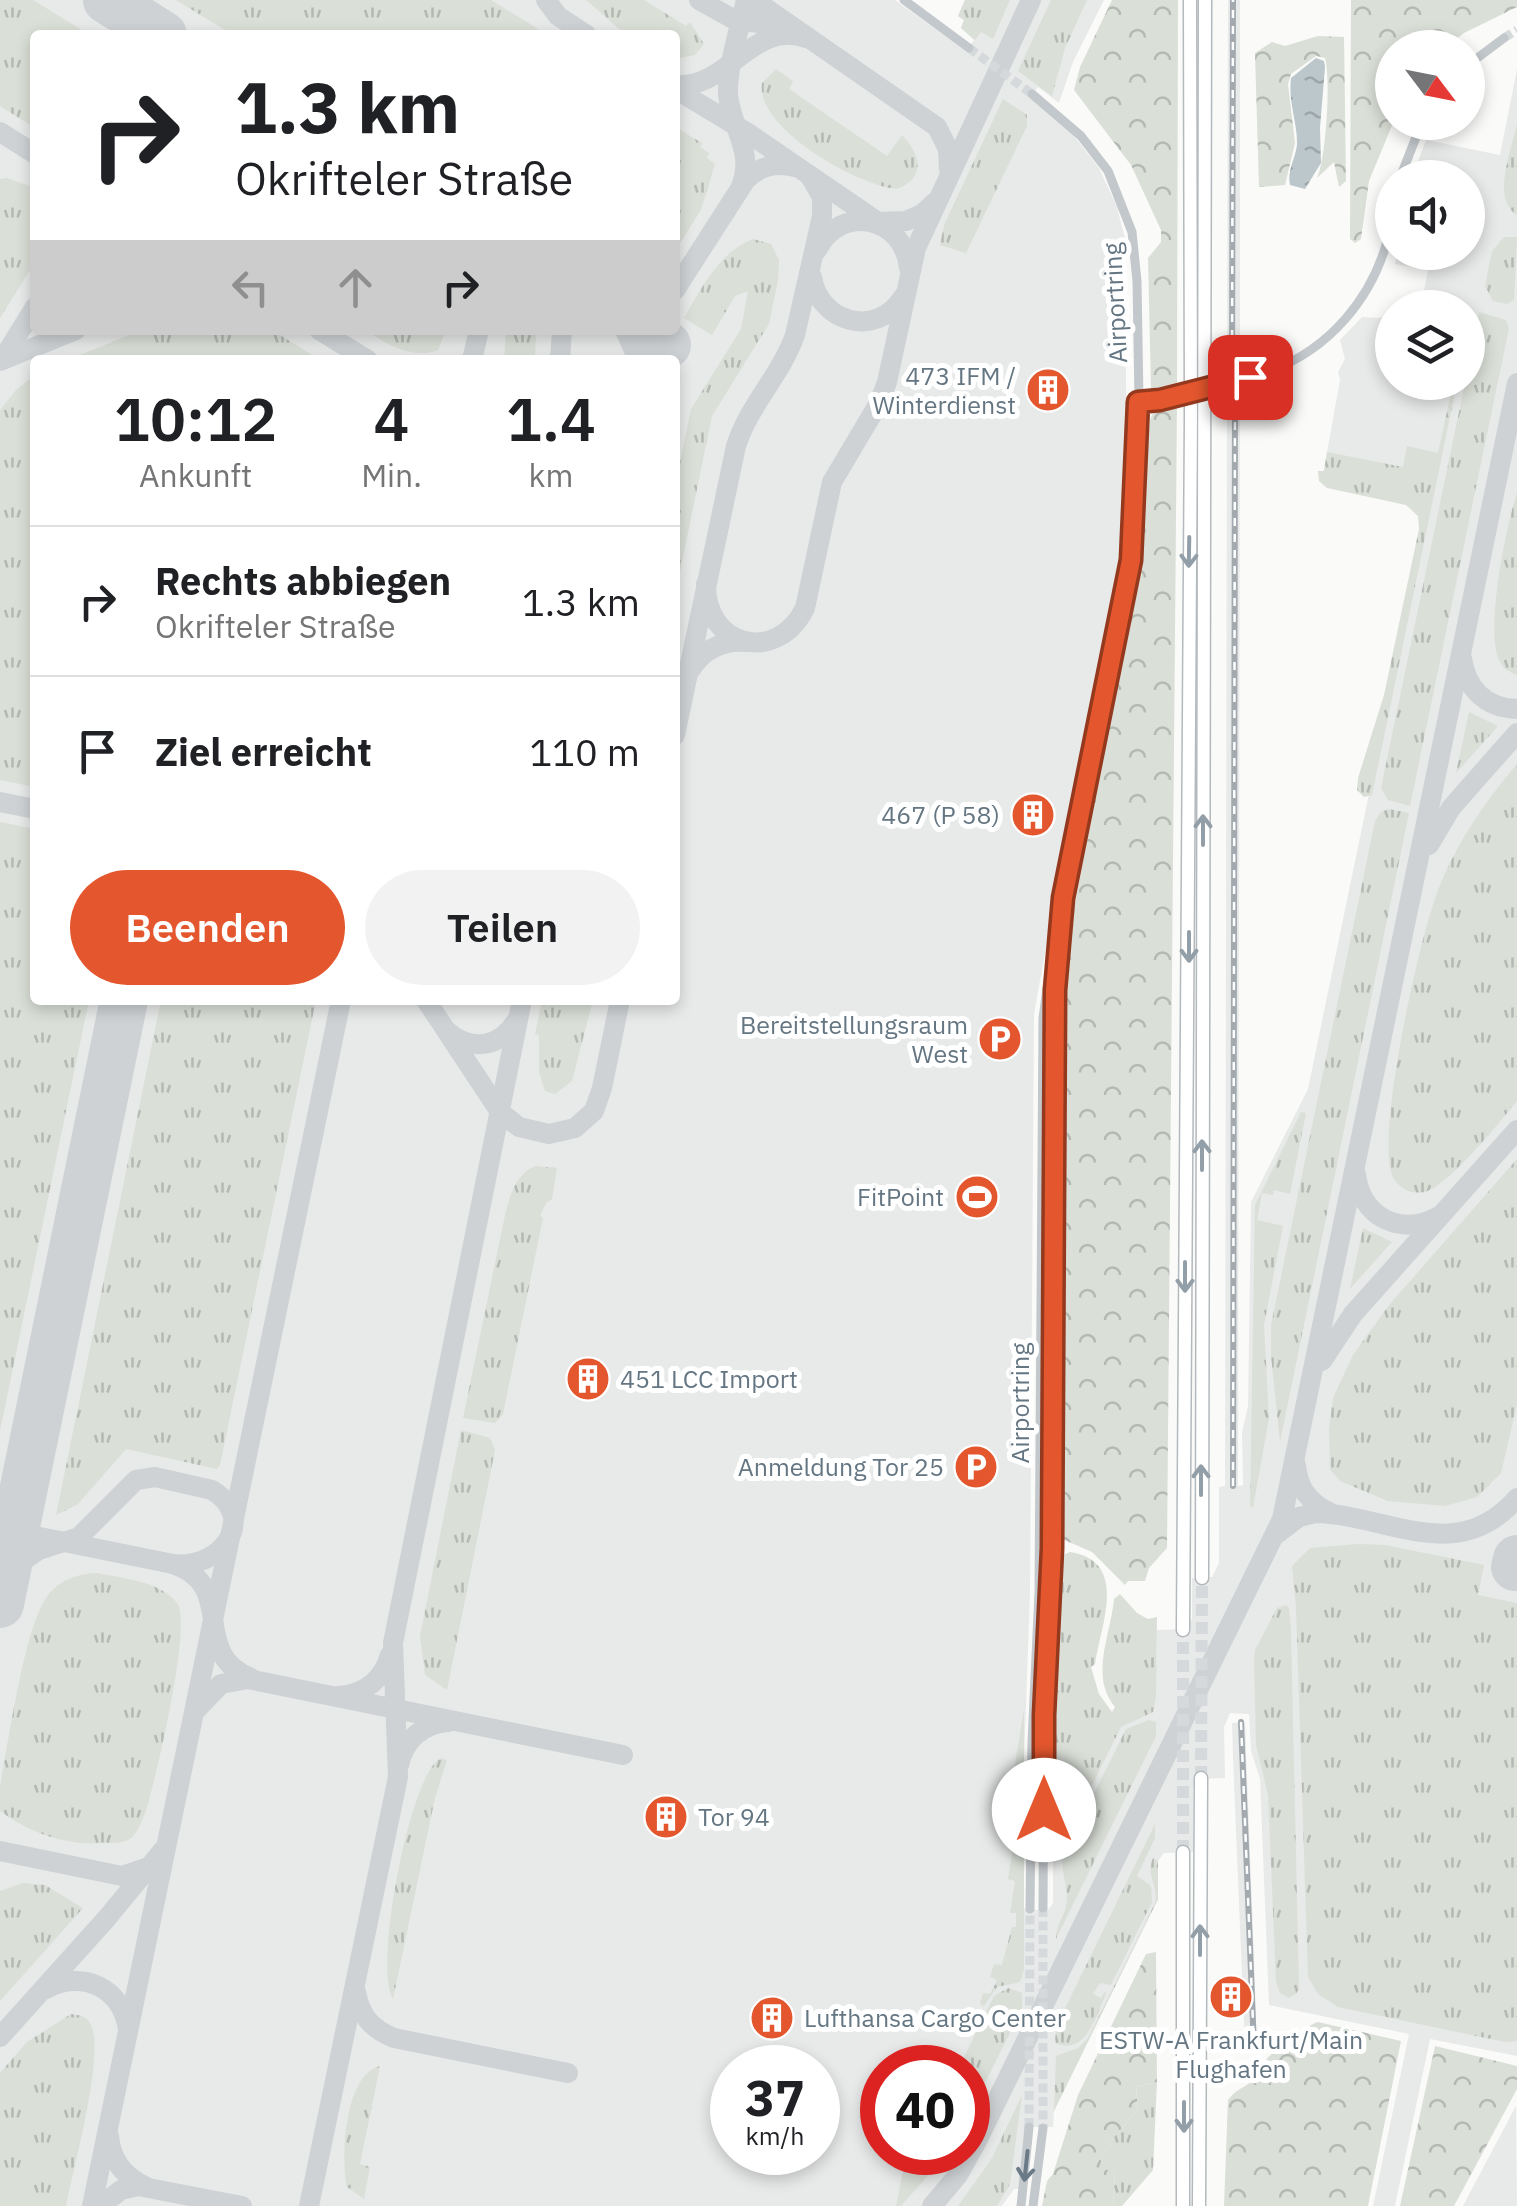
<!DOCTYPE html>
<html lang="de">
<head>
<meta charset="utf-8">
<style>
  :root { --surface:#fff; --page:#f2f2f2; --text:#202124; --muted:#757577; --line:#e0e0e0; --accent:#e4572e }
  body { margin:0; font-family:"IBM Plex Sans",sans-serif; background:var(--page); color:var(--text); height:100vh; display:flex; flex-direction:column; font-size:38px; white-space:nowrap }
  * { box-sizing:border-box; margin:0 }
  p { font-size:32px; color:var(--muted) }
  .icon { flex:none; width:55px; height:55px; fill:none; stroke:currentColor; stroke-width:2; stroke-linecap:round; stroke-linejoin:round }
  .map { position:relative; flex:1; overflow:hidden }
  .drawer { position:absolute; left:30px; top:355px; width:650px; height:650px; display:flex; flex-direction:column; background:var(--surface); border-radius:10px; box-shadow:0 5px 15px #0003 }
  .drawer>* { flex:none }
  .hud { position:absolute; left:30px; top:30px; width:650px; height:305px; border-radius:10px; box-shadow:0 5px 15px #0003; background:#fff; color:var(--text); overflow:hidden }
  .needle { width:65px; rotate:122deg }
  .fabs { position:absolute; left:1375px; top:30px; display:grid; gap:20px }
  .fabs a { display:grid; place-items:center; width:110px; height:110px; border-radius:50%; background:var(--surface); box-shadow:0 5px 15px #0003; font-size:50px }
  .speed { position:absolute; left:710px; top:2045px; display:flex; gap:20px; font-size:50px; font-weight:700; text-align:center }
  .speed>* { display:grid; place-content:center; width:130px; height:130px; border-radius:50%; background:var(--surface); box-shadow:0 5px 15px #0003; line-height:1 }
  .speed small { font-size:25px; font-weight:400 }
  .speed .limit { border:15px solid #d22; background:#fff; color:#111 }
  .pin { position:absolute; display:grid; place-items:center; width:85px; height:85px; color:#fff; margin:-42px; border-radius:20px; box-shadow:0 5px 15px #0006 }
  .me { position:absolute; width:110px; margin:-55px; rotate:0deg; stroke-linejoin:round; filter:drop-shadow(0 0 8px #0008) }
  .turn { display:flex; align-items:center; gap:35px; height:210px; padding:0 40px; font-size:45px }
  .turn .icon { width:130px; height:130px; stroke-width:2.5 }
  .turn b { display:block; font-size:70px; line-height:85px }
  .lanes { display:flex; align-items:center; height:95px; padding:0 40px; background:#0003; justify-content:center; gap:50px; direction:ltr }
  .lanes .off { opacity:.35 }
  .eta { display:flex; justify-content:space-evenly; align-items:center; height:170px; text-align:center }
  .eta b { font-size:60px; font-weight:600; line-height:70px }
  .action { display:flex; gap:20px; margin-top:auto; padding:20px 40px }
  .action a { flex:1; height:115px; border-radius:60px; background:var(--accent); color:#fff; font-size:40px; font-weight:600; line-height:115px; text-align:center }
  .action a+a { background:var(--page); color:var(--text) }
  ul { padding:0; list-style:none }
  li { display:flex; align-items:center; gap:30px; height:150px; padding:0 40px; border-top:2px solid var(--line) }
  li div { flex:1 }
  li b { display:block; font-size:38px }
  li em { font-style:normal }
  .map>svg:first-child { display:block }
</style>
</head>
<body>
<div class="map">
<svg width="1517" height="2206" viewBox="0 0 1517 2206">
  <defs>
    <pattern id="grass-tufts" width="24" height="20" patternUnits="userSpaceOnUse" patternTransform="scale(2.5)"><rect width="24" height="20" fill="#dadfd7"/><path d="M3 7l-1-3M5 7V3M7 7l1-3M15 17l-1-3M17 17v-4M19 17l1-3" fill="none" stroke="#b4b9b4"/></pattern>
    <pattern id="forest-crowns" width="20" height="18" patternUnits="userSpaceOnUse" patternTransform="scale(2.5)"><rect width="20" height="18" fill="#dadfd7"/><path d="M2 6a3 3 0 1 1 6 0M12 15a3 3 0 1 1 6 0" fill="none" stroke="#b4b9b4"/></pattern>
    <pattern id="water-ripples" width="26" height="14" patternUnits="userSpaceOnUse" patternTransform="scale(2.5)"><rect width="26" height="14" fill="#bbc7cb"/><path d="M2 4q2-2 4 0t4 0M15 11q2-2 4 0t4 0" fill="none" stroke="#9ca6aa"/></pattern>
  </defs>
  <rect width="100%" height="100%" fill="#fafaf8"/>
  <g fill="#e8e9e9" fill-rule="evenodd">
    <path d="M0,0H895L966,51L974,40L961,28L964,20L958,16L965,0H1104L1073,62L1059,103L1038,87L1030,98L1072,133L1099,168L1117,207L1129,254L1125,255L1127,504L1121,561L1098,659L1034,1014L1030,1593L1023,1790V1903L1025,1910H1048L1053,1903V1864L1148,1672L1156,1669L1157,1630L1187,1629L1192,1619V1578L1212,1577L1219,1563V1487L1225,1486L1227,387L1240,383L1238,1486L1243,1485L1242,1432L1248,1406L1251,1202L1308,1089L1429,503L1322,480L1340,380L1338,372L1345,359L1340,340L1362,317L1378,318L1392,315V382H1468V308L1403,307L1424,291L1428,270L1395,264L1397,253L1468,252V178L1412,177L1426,140L1500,155L1517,69V2056L1430,2039L1395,2206H1373L1409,2034L1269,2005L1260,1779L1251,1751L1249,1714L1230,1713L1224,1727L1225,1778L1199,1779L1193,1788V1852L1164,1853L1158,1861V1899L1054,2111L1053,2127H1029L1024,2133L1018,2189H1014L1002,2206H0ZM35,35H675V330H35ZM35,360H675V1000H35ZM732,2068H818V2152H732ZM882,2068H968V2152H882Z"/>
    <path d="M1228,0H1240V368L1227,371Z"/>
    <path d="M1245,1722L1253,1932L1257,2048H1245L1233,1759L1232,1723Z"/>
    <path d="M1516,2106L1517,2206H1463L1474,2185Z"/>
  </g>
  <g fill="url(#grass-tufts)">
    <path d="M0,0H33L90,35H35V128L0,106Z"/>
    <path d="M176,0H491L548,35H233Z"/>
    <path d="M586,0H644L686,26L690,22L704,44L695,55L675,59V35H626Z"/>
    <path d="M965,0H1010L993,39L981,32L975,40L961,28L964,20L958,16Z"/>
    <path d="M1051,0H1087L1065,48L1052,96L1018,71Z"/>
    <path d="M776,69L793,81L789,89L887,156L902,135C920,154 927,178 897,189C858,186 755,128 762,83Z"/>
    <path d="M1003,99L1027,115V126L966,253L940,245L944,225Z"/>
    <path d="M1517,124V215C1491,199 1512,149 1517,124Z"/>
    <path d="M675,127L702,143L700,147L709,153L707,158L715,164L701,210L675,251Z"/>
    <path d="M7,178L35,188V262L0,318V179Z"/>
    <path d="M1504,237H1517L1514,300L1507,304L1493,301L1485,286L1492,251Z"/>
    <path d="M753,239L771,244L779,260L778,281L769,324L712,416L675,596V467H679L691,409L741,329L748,291L735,296L712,335L684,318C701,289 719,252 753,239Z"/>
    <path d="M1479,312L1506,320L1509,328L1410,806L1388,800L1381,788L1465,383L1468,382Z"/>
    <path d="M141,330H272L320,360H68Z"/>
    <path d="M365,330H446L438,350C411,360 387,344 365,330Z"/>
    <path d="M506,330H536L535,360H504Z"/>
    <path d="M35,375V787L0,780V410L16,390Z"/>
    <path d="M1453,383H1457L1372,795L1364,797L1357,790L1358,778L1384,695L1419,529L1418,516L1406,505L1327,488L1319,481L1318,471H1324L1327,452L1403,467L1407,446L1438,453Z"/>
    <path d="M1517,493V675C1509,672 1503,669 1499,660C1485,629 1506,526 1517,493Z"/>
    <path d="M1469,712L1498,726L1456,773Z"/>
    <path d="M1517,764V1101C1500,1122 1449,1185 1425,1192C1413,1195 1399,1189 1393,1177C1374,1139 1420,937 1437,893C1455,845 1484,803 1517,764Z"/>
    <path d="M1389,809L1409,813L1280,1442L1271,1356V1325L1375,821L1381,812Z"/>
    <path d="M0,822L35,829V1000H89L0,1431Z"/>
    <path d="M1052,975L1050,1150L1046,1151L1047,1009Z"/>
    <path d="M161,1000H316L220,1465L217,1469L126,1449L78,1504L56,1515Z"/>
    <path d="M542,1000H593L572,1081L555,1094L545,1091L539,1072V1035L535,1034Z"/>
    <path d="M1301,1112L1306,1113L1290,1194L1274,1190L1273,1195L1262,1193L1257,1220L1283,1226L1264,1325L1269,1418L1253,1508L1250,1506L1255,1205Z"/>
    <path d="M1517,1159V1404L1501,1473L1477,1497L1445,1506L1388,1501L1340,1481L1330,1469L1329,1429L1333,1398L1353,1355L1389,1305Z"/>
    <path d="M535,1166L557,1168L552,1199L546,1203L540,1216L543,1218L503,1414L495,1423L463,1418L505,1215C510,1196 515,1175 535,1166Z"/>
    <path d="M1045,1178L1049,1462L1044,1463Z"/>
    <path d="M1363,1228L1392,1242L1350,1289Z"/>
    <path d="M461,1430L490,1438L495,1450L447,1690L425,1675L420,1636Z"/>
    <path d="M1046,1499L1047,1596L1038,1798L1035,1796Z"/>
    <path d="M1358,1544L1385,1545L1484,1565L1478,1595L1517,1603V2041L1505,2042L1338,2007L1318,1994L1308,1977L1296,1607L1292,1566L1310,1548Z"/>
    <path d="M1070,1552C1130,1561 1100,1627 1095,1664L1091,1667L1099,1694L1112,1712L1115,1707C1089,1676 1111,1634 1114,1599L1120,1594L1137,1613L1148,1619L1157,1617L1156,1697L1153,1712L1121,1727L1053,1864L1051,1753L1061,1556Z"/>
    <path d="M97,1573C122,1578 160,1581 177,1603C193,1623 155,1781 146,1811C142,1820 138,1833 130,1839C123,1843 114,1843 106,1843C67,1846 32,1834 0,1811V1786C9,1741 24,1627 48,1595C61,1579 78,1574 97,1573Z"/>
    <path d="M1286,1605L1289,1608L1291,1631L1299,1988L1296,1994L1289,1998L1280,1993L1276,1981L1268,1795L1256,1745L1254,1660L1255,1650L1277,1608Z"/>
    <path d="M1024,1709V1969L1020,1982L997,1987L984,2006L980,2004L983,1993L990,1994L997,1980L990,1977L994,1964L1002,1965L1012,1927H1016V1913H1010L1015,1881L1008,1879L1022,1791L1013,1776Z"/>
    <path d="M1149,1720L1156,1722V1736L1056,1939C1056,1925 1063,1919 1066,1906C1070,1890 1060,1873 1063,1856L1126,1729Z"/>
    <path d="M441,1758L447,1760L435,1798L393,1999C373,1969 410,1772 441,1758Z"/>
    <path d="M1155,1824V1838L1137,1876L1151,1886L1152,1902L1111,1985L1100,1983L1093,1994L1101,1998L1105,1991L1106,1994C1096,2015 1086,2057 1055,2043L1056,2027Z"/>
    <path d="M1153,1858L1158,1861V1899L1054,2111L1056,2056L1078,2048L1088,2038L1155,1903C1159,1885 1145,1876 1153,1858Z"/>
    <path d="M23,1883L45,1885L83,1908L0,2001V1891Z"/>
    <path d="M1008,1988L1022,1993V2008L968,2118V2068L959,2067L994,1996Z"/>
    <path d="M71,2014C80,2015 87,2016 91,2025C105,2055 73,2170 66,2206H0V2073L27,2042Z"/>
    <path d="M380,2066L360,2164L370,2167L364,2199L347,2187C341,2157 344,2075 380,2066Z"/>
    <path d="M1157,2082L1153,2170L1122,2206H1113L1115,2172L1094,2168L1114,2137L1138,2110L1136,2087Z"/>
    <path d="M1022,2095L1010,2184L997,2206H958L992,2158Z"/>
    <path d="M912,2153H948L901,2206H896L905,2161Z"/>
  </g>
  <g fill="url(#forest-crowns)">
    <path d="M1112,0H1178L1177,390L1161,394L1151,389L1148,258L1161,242V230L1131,165L1074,90L1080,67Z"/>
    <path d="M1351,0H1517V7L1464,33L1446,47L1392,48L1393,123L1369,181L1361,239L1355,243L1350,239Z"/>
    <path d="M1318,36L1344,37L1346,181L1339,187L1334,162L1317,178C1326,159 1331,79 1325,58L1316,56L1291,74L1288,84L1295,143L1285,185L1259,187L1255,53L1272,42L1285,46Z"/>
    <path d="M1177,402L1167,1548L1149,1568L1145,1581H1128L1125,1585L1092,1552L1062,1539L1065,954L1136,590L1150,420C1155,406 1164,406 1177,402Z"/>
    <path d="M1156,1952L1157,2082L1136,2087L1138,2110L1114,2137L1095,2167L1115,2172L1113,2206H1042L1047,2181L1053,2174L1078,2095L1146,1954Z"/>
    <path d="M1318,2022L1401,2041L1368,2206H1224L1228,2100C1236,2088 1250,2086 1259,2075C1267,2064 1260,2071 1266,2060C1271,2052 1307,2025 1318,2022Z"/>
    <path d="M1435,2046L1517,2066V2089L1454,2206H1400Z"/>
  </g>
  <path fill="url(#water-ripples)" d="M1316,58L1324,61L1325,67L1320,128L1321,163L1305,189L1290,185C1287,170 1295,160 1297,145C1298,124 1288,103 1291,78Z"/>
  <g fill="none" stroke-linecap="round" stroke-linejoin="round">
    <g stroke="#ced2d4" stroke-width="20">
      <path d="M546,0L558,16L587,35"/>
      <path d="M699,0L735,20L791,27"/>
      <path d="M754,0L937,127L948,149L949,169"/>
      <path d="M140,20L154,35"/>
      <path d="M675,85C728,90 752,19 806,38"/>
      <path d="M675,89L748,133L878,222L906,221L922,214L935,202"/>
      <path d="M0,132L35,154"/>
      <path d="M741,187C755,151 731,129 728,94C727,68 740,27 746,0"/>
      <path d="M817,250C840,203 904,216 909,268"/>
      <path d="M812,277C819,323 877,339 903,297"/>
      <path d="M675,290L745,181C759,166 775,162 795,167"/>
      <path d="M319,330L368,360"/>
      <path d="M625,330L638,360"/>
      <path d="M2,360L35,307"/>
      <path d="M472,360L479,330"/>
      <path d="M560,360L562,330"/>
      <path d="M647,360L658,330"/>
      <path d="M0,361L76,330"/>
      <path d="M706,584C705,647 777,665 805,608L832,482L879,403L887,382L916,248L1031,0"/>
      <path d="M1462,658C1466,689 1486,708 1517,709"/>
      <path d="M691,669C704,649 722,640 746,642"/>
      <path d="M675,735L736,446C749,405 781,375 795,335L822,216V197L810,176"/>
      <path d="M0,802L35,809"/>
      <path d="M1429,845L1451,808L1517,733"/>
      <path d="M426,1000L500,1112L519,1127L549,1134L575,1128L594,1111L602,1088L620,1000"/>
      <path d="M448,1032C472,1052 500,1047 516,1021"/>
      <path d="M1356,1174C1360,1216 1400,1237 1437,1217"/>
      <path d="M1322,1361L1353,1314L1517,1130"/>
      <path d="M1296,1465C1298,1489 1310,1504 1333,1514"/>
      <path d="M0,1529L173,1564C239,1586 188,1653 251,1678"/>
      <path d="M1278,1533L1299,1517L1316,1513C1389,1515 1457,1567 1517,1498"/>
      <path d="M2,1596L13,1574L24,1560L39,1550L79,1537L136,1480L155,1477L212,1490C260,1520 219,1570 173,1564"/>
      <path d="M339,1696C365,1694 383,1679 390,1655"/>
      <path d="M197,1709L221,1684L248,1679L623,1755"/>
      <path d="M399,1765C404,1740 422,1724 448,1722"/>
      <path d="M0,1851L122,1876L149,1867"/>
      <path d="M46,1989C82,1969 123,1988 128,2030"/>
      <path d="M356,1992C360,2016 372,2029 394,2038L568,2073"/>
      <path d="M0,2037L107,1918L163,1850"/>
      <path d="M109,2136C111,2160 123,2176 145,2186"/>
      <path d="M92,2206L341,1000"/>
      <path d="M100,2206L121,2190L138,2186L242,2206"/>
      <path d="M309,2206L398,1777L393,1643L522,1000"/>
      <path d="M932,2206L958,2175L977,2141L1282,1519L1517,383"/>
    </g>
    <g stroke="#ced2d4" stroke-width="48">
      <path d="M107,0L163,35"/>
      <path d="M643,330L667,345"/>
      <path d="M1515,1567L1517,1559"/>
      <path d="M0,1604L124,1000"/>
    </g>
    <g stroke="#d5d9db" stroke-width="9" stroke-dasharray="9 4.5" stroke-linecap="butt">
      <path d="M1504,38L1517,30"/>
      <path d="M969,48L1032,94"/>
      <path d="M1043,1908V2128"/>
      <path d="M1029,2127L1030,1909"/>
    </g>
    <g stroke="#d5d9db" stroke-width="12" stroke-dasharray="12 6" stroke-linecap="butt">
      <path d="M1201,1778L1202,1578"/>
      <path d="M1183,1852V1630"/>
    </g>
    <defs>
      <g id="highway">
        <path d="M1202,1578L1205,0"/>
        <path d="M1183,1630L1191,416L1190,0"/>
        <path d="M1183,1852V2206"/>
        <path d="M1199,2206L1201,1778"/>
      </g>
    </defs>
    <use href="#highway" stroke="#b4b9bd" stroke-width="15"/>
    <g stroke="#c3c8cc" stroke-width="9">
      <path d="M904,0L969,48"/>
      <path d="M1468,65L1504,38"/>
      <path d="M1400,178L1422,122"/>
      <path d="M1250,377C1327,358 1380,294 1392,218"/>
      <path d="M1139,402L1160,400"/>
      <path d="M1043,1908L1044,1715L1053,1548L1057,956"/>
      <path d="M1030,1909L1032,1742L1039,1592L1043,1018L1052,952L1131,559L1139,402L1137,281L1132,232L1108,171L1081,136L1032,94"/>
      <path d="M1021,2206L1029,2127"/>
      <path d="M1033,2206L1043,2128"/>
    </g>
    <use href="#highway" stroke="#fff" stroke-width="12"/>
    <defs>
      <g id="rail">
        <path d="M1232,370L1233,0"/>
        <path d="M1233,1486L1235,385"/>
        <path d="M1241,1722L1254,2048"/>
      </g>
    </defs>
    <use href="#rail" stroke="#a2aab0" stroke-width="6"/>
    <use href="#rail" stroke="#fff" stroke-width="2.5" stroke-dasharray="8" stroke-linecap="butt"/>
    <path stroke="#c3c8cc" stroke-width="9" d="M1160,400L1250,377"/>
  </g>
  <defs><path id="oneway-shaft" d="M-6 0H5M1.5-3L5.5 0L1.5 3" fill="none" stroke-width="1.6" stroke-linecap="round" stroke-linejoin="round" transform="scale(2.5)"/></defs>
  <g stroke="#939fa8">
    <use href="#oneway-shaft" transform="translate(1189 552) rotate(91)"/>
    <use href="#oneway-shaft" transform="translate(1203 830) rotate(-90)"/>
    <use href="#oneway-shaft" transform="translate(1189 947) rotate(90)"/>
    <use href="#oneway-shaft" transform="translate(1202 1155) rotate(-90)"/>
    <use href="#oneway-shaft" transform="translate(1185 1277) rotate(90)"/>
    <use href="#oneway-shaft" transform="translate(1201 1480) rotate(-90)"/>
    <use href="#oneway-shaft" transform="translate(1200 1940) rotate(-90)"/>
    <use href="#oneway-shaft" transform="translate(1184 2117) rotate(90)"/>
  </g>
  <use stroke="#6a7a87" href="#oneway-shaft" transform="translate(1026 2166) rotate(96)"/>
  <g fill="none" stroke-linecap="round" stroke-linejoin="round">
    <defs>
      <path id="route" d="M1044,1810V1715L1052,1548L1055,990L1063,898L1131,560L1138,402L1160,400L1250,377"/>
    </defs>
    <use href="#route" stroke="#94391e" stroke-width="25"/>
    <use href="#route" stroke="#e4572e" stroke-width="18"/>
  </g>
  <defs>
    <symbol id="building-disc" viewBox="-11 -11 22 22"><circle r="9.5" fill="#e4572e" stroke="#fff"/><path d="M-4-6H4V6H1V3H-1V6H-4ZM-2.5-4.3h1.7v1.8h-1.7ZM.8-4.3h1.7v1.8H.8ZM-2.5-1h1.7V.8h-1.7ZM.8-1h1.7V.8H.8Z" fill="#fff"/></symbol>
    <symbol id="parking-disc" viewBox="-11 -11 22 22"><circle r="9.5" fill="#e4572e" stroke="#fff"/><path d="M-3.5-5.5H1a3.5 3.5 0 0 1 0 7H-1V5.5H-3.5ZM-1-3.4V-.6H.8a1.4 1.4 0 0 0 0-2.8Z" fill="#fff"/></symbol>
    <symbol id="stadium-disc" viewBox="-11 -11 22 22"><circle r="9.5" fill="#e4572e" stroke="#fff"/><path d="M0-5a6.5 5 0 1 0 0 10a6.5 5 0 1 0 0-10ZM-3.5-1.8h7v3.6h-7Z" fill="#fff"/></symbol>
  </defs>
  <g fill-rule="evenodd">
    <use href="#building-disc" x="1023" y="365" width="50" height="50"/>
    <use href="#building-disc" x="1008" y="790" width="50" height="50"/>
    <use href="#parking-disc" x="975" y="1014" width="50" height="50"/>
    <use href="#stadium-disc" x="952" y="1172" width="50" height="50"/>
    <use href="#building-disc" x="563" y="1354" width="50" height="50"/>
    <use href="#parking-disc" x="951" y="1442" width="50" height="50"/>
    <use href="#building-disc" x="641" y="1792" width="50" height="50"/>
    <use href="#building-disc" x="1206" y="1972" width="50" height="50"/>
    <use href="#building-disc" x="747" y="1993" width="50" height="50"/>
  </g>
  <g text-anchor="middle" stroke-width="10" stroke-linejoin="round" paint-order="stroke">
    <g font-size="25" fill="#657683" stroke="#fff">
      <text transform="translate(1115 303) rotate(-93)" y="9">Airportring</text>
      <text transform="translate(1020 1403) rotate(-90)" y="9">Airportring</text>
    </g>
    <g font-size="25" fill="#657683" stroke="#fff" text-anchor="end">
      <text x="1016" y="385">473 IFM /<tspan x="1016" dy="29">Winterdienst</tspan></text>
      <text x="1000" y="824">467 (P 58)</text>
      <text x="968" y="1034">Bereitstellungsraum<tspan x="968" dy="29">West</tspan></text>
      <text x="944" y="1206">FitPoint</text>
      <text x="620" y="1388" text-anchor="start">451 LCC Import</text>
      <text x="944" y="1476">Anmeldung Tor 25</text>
      <text x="698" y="1826" text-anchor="start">Tor 94</text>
      <text x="804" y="2027" text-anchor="start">Lufthansa Cargo Center</text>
      <text x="1231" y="2049" text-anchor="middle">ESTW-A Frankfurt/Main<tspan x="1231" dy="29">Flughafen</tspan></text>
    </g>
  </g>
</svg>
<div class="fabs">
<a><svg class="needle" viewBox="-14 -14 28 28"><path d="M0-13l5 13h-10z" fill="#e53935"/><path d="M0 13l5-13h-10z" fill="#757577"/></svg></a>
<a><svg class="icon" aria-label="sound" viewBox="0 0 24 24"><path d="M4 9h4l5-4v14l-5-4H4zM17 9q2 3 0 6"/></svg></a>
<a><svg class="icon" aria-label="layers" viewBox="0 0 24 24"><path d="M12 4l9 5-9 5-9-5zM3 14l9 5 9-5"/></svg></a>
</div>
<div class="speed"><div>37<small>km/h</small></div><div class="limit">40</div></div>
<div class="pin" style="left:1250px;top:377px;background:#d93025"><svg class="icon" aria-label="arrive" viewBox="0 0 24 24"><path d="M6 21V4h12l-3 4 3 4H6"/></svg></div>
<svg class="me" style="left:1044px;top:1810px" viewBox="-20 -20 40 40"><circle r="19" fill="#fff"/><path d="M0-13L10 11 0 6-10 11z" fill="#e4572e"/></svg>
<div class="hud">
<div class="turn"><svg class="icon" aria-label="right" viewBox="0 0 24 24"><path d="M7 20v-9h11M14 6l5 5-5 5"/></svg><div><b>1.3 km</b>Okrifteler Straße</div></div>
<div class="lanes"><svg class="icon off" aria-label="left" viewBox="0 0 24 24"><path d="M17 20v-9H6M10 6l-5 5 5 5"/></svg><svg class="icon off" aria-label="ahead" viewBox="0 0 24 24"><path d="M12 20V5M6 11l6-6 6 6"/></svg><svg class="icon" aria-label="right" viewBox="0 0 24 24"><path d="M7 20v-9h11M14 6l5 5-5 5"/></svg></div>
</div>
<section class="drawer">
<div class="eta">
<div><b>10:12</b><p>Ankunft</p></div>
<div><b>4</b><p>Min.</p></div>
<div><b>1.4</b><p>km</p></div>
</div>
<ul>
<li><svg class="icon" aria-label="right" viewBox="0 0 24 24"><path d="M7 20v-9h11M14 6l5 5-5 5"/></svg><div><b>Rechts abbiegen</b><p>Okrifteler Straße</p></div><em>1.3 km</em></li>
<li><svg class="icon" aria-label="arrive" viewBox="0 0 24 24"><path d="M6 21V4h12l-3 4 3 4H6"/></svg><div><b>Ziel erreicht</b></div><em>110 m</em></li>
</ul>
<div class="action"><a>Beenden</a><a>Teilen</a></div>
</section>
</div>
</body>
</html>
